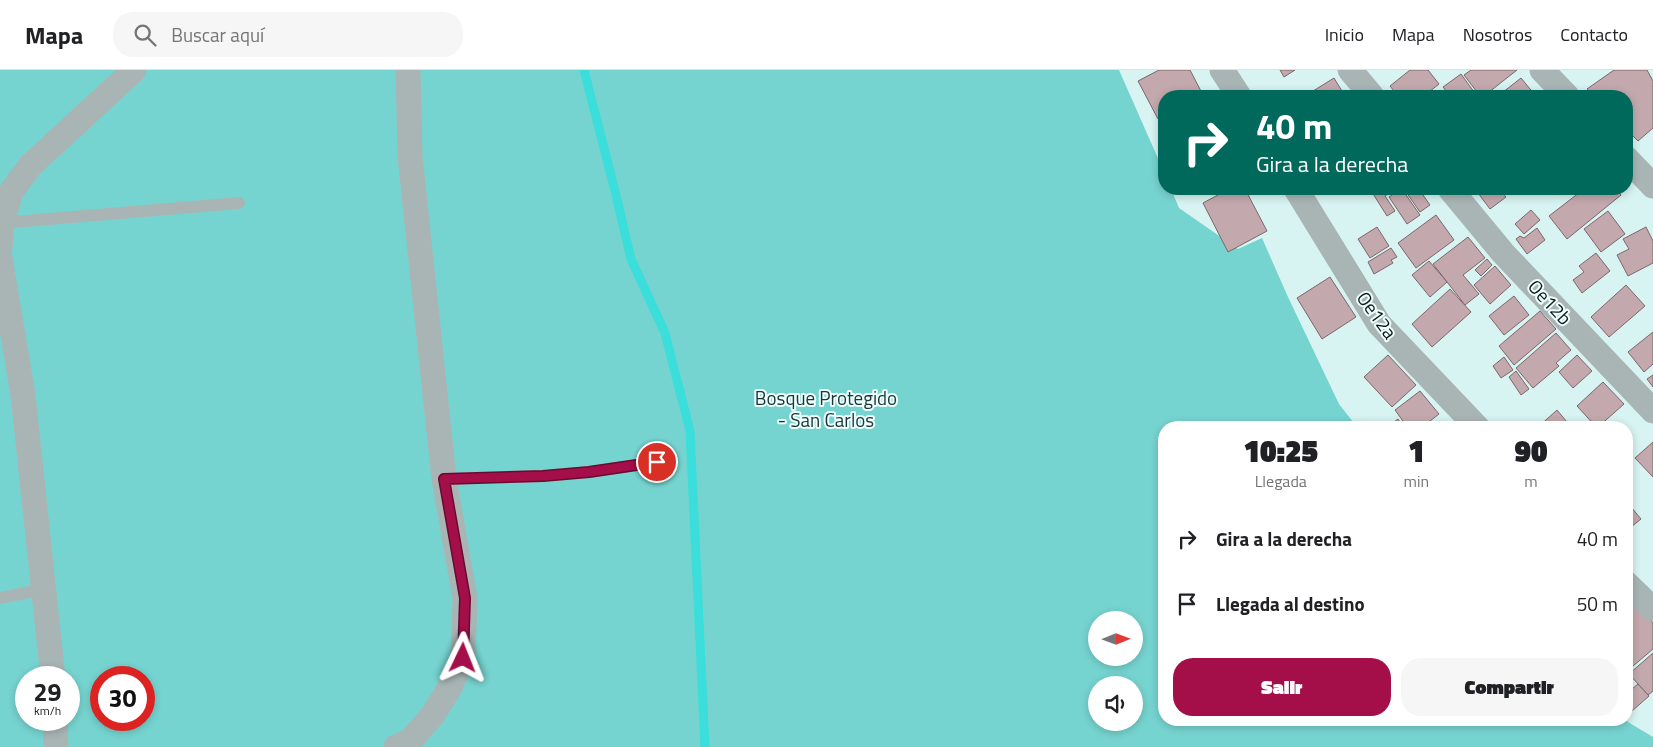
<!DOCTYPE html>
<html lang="es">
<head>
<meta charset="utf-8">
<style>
  :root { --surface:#fff; --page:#f6f6f6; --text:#202124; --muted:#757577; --line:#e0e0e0; --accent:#a50f49 }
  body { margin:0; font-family:"Titillium Web",sans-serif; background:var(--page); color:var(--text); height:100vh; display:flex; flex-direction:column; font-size:19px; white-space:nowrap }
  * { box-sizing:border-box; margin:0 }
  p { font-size:16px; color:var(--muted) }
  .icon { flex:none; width:28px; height:28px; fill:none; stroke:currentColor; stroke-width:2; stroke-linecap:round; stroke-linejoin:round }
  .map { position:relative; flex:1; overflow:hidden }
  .drawer { position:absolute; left:1158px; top:351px; width:475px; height:305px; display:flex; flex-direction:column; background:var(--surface); border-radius:20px; box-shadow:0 2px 8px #0003 }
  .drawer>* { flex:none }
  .hud { position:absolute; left:1158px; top:20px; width:475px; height:105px; border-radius:20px; box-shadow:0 2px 8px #0003; background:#00695c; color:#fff; overflow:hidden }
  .needle { width:32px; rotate:89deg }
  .tools { position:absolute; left:1088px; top:541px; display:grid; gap:10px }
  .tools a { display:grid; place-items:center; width:55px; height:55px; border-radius:50%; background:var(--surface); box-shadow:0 2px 8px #0003; font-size:25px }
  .speed { position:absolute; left:15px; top:596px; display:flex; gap:10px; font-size:25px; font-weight:700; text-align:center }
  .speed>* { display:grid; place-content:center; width:65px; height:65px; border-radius:50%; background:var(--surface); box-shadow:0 2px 8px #0003; line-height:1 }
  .speed small { font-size:12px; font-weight:400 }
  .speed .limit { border:8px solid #d22; background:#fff; color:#111 }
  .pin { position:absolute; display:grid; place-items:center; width:42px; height:42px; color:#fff; margin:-21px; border:2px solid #fff; border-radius:50%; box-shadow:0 1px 5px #0007 }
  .me { position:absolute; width:55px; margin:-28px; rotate:2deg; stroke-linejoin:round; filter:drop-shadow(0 0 4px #0008) }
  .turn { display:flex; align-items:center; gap:18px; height:105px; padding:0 15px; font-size:22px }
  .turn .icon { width:65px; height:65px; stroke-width:2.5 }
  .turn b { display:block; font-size:35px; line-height:42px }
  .eta { display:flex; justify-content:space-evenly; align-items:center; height:85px; text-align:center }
  .eta b { font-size:30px; font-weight:800; line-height:35px }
  .action { display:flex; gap:10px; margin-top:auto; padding:10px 15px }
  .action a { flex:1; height:58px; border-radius:20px; background:var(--accent); color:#fff; font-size:20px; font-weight:800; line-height:58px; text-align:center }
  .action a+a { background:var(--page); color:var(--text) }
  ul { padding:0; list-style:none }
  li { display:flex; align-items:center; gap:15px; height:65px; padding:0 15px }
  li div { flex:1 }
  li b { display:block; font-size:19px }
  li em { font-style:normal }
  header { display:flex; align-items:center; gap:30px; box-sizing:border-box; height:70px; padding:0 25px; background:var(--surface); border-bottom:1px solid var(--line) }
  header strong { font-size:24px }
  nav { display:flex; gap:28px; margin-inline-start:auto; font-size:18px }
  .search { width:350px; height:45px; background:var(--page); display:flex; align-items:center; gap:12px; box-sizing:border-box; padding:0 18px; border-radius:20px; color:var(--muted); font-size:19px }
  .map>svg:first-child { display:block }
</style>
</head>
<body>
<header>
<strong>Mapa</strong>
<div class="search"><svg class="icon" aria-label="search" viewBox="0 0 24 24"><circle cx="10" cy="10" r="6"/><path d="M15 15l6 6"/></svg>Buscar aquí</div>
<nav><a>Inicio</a><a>Mapa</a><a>Nosotros</a><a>Contacto</a></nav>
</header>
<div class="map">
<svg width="1653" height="677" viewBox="0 0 1653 677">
  <rect width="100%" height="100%" fill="#d7f4f2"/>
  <path fill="#76d4d0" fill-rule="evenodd" d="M0,0H1119L1164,102V119H1171L1179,138L1238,179L1262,168L1288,227L1339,334L1357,357L1164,358V650H1626V649L1628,652L1653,667V677H0ZM1096,550H1134V588H1096ZM26,608H69V650H26ZM101,608H144V650H101ZM1096,615H1134V652H1096Z"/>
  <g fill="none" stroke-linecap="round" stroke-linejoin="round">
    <path stroke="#3bdeda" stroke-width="9" d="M584,0L615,121L631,189L665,263L690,361L705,677"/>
  </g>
  <g fill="#c3a9ad" stroke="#7d666a">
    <path d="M1159,0H1190L1203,25L1200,26H1164V46L1158,49L1138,11Z"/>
    <path d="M1280,0H1295L1284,7Z"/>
    <path d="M1410,0H1428L1439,14L1424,26H1398L1390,16Z"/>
    <path d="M1471,0H1517L1484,26H1480L1464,5Z"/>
    <path d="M1614,0H1647L1653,11V58L1638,71L1626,59V26H1594L1587,19Z"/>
    <path d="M1461,4L1477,26H1450L1443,17Z"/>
    <path d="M1334,8L1345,26H1305Z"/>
    <path d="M1521,8L1535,25L1532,26H1498Z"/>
    <path d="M1207,119H1219L1209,124Z"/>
    <path d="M1229,119H1245L1267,161L1228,182L1203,133Z"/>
    <path d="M1370,119H1396L1385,126L1395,141L1387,146Z"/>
    <path d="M1401,119H1402L1420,145L1407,154L1389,127Z"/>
    <path d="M1404,119H1429L1430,120L1423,125L1430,135L1420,142Z"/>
    <path d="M1475,119H1499L1506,127L1490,139Z"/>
    <path d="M1584,119H1616L1621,125L1567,169L1549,146Z"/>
    <path d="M1531,140L1540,150L1524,164L1515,154Z"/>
    <path d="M1608,141L1625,164L1601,182L1584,159Z"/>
    <path d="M1436,145L1454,170L1416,198L1398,173Z"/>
    <path d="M1377,157L1389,176L1370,188L1358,169Z"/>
    <path d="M1646,157L1653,171V193L1628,206L1617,185L1629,179L1623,169Z"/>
    <path d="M1537,158L1545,170L1527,184L1516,169L1520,166L1524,168Z"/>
    <path d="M1468,167L1485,188L1463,205L1479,224L1465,235L1433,194Z"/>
    <path d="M1391,178L1397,187L1391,190L1393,193L1374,204L1368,192Z"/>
    <path d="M1596,183L1610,201L1582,223L1573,210L1584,202L1579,196Z"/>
    <path d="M1487,189L1492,195L1481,206L1475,200Z"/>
    <path d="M1429,191L1447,212L1430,227L1412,205Z"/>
    <path d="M1495,196L1511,215L1490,234L1474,215Z"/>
    <path d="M1330,207L1356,247L1322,269L1297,228Z"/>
    <path d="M1626,215L1645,236L1609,267L1591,247Z"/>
    <path d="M1450,219L1471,242L1432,277L1412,254Z"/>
    <path d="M1514,226L1529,245L1504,265L1489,246Z"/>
    <path d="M1540,241L1556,259L1514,295L1499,276Z"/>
    <path d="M1653,262V294L1644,302L1628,282Z"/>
    <path d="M1556,263L1571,280L1556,293L1559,296L1533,318L1516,298Z"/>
    <path d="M1388,285L1416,315L1392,337L1364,307Z"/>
    <path d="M1577,285L1592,301L1573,318L1559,302Z"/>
    <path d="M1504,287L1513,300L1501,308L1493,296Z"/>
    <path d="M1516,301L1529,319L1521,325L1509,307Z"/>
    <path d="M1653,305V317L1647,309Z"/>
    <path d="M1603,312L1624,334L1597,358L1577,336Z"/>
    <path d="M1420,321L1439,344L1421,358H1408L1395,340Z"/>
    <path d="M1557,340L1572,358H1537Z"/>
    <path d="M1398,349L1404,358H1386Z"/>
    <path d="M1653,372V407L1635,388Z"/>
    <path d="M1626,431L1641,449L1626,461Z"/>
    <path d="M1632,530L1653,553V579L1626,602V535Z"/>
    <path d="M1653,583V621L1648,625L1629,604Z"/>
    <path d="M1638,614L1649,626L1632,641L1626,634V624Z"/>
  </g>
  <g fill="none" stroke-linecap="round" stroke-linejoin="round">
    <g stroke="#a9b5b5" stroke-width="12">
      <path d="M2,153L239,133"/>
      <path d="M444,409L543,406L589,402L657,392"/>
      <path d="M0,528L45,519"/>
    </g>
    <g stroke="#a9b5b5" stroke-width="25">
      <path d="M1222,0L1239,26"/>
      <path d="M1350,0L1372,26"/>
      <path d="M1542,0L1567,26"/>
      <path d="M1626,88L1653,116"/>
      <path d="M1296,119L1379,254L1478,358"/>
      <path d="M1450,119L1503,183L1653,341"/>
      <path d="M0,177L2,153L11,122L30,96L134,0"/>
      <path d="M0,188L23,325L53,608"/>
      <path d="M1626,513L1653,539"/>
      <path d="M55,650L56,677"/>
      <path d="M396,677L410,671L432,646L449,619L463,588L465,528L444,409L410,86L408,0"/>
    </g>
  </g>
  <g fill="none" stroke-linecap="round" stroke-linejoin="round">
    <defs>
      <path id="route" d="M463,588L465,528L444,409L543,406L589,402L657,392"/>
    </defs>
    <use href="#route" stroke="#6b0a2f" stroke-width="12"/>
    <use href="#route" stroke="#a50f49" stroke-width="9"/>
  </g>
  <g text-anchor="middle" stroke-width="4" stroke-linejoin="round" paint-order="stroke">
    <g font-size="19" fill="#101a1a" stroke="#edfffe">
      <text transform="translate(1550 232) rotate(47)" y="7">Oe12b</text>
      <text transform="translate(1377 245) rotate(54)" y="7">Oe12a</text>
    </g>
    <g font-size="19" fill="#1b3534" stroke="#edfffe">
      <text x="826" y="335">Bosque Protegido<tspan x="826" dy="22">- San Carlos</tspan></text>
    </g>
  </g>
</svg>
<div class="tools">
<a><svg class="needle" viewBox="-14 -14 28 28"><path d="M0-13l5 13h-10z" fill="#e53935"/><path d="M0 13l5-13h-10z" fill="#757577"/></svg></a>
<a><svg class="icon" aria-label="sound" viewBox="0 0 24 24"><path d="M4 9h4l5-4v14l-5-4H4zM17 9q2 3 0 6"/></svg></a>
</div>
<div class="speed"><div>29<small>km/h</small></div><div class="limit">30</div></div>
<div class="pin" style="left:657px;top:392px;background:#d93025"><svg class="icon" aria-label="arrive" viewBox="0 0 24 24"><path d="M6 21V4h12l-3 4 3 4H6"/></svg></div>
<svg class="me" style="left:463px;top:588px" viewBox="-20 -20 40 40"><path d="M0-17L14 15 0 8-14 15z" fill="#a50f49" stroke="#fff" stroke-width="4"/></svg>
<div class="hud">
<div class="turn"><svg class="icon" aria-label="right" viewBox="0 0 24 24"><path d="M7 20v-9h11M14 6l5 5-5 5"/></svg><div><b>40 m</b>Gira a la derecha</div></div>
</div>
<section class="drawer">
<div class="eta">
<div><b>10:25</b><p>Llegada</p></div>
<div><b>1</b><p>min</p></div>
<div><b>90</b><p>m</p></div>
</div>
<ul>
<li><svg class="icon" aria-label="right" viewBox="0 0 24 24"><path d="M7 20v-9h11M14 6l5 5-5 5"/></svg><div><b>Gira a la derecha</b></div><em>40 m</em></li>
<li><svg class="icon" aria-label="arrive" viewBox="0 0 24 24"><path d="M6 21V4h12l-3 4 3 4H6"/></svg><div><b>Llegada al destino</b></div><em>50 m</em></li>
</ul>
<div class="action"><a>Salir</a><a>Compartir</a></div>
</section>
</div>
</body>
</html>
